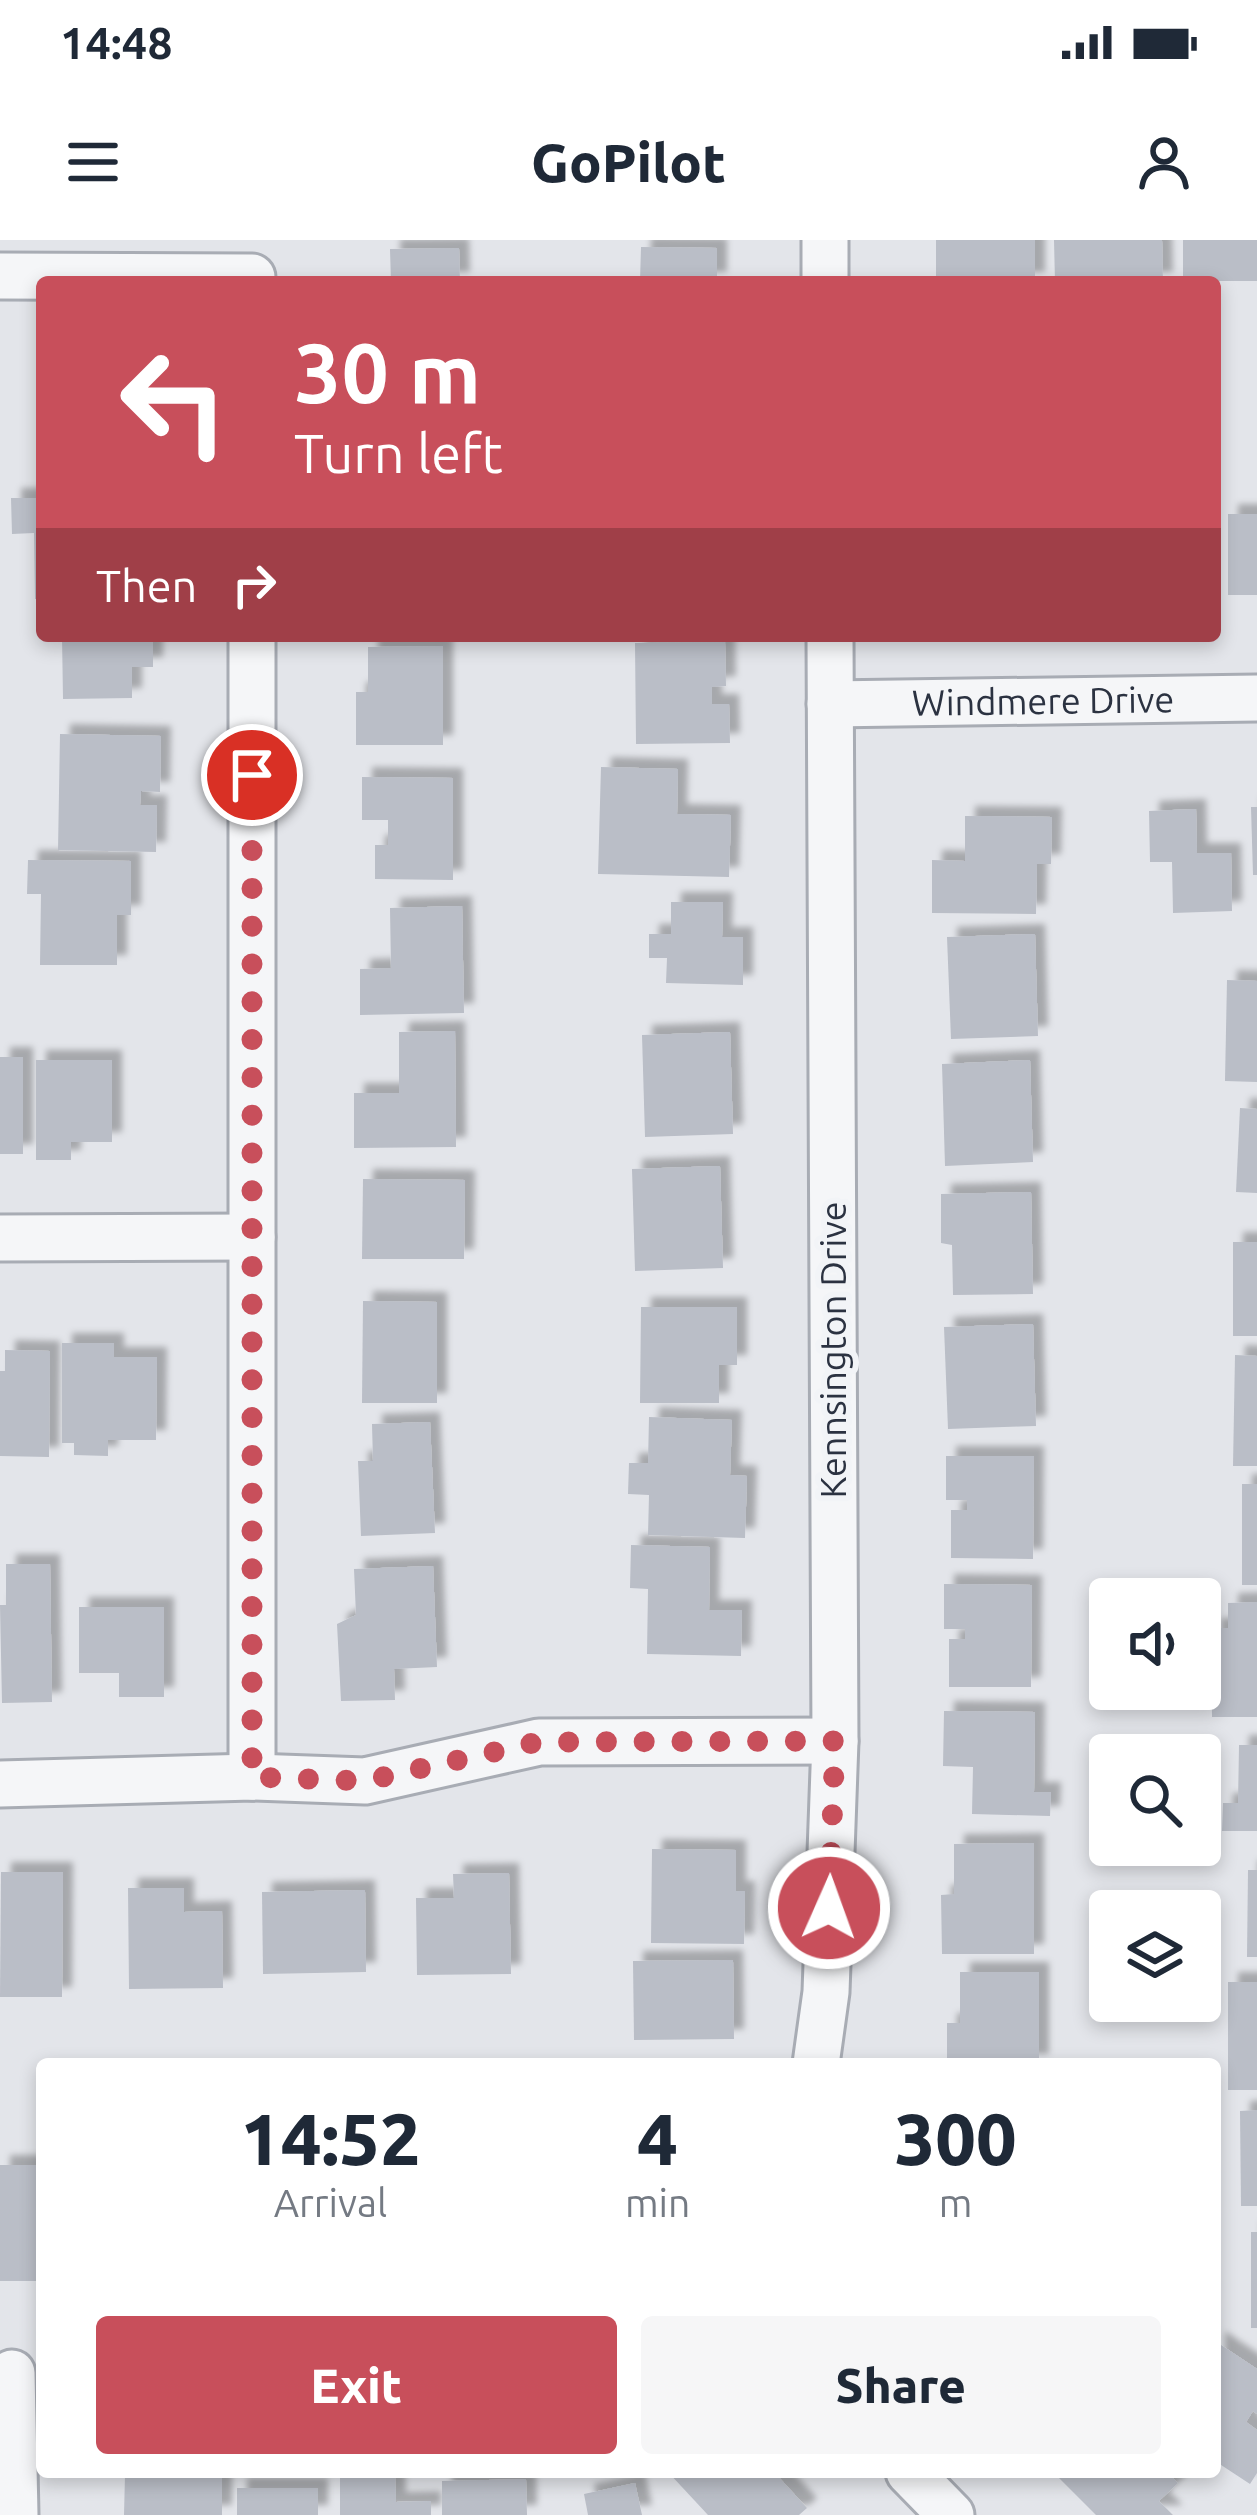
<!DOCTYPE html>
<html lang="en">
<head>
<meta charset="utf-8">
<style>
  :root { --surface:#fff; --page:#f6f6f7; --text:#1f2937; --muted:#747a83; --accent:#c84f5b }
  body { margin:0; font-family:Ubuntu,sans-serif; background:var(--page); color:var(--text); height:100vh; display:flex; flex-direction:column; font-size:45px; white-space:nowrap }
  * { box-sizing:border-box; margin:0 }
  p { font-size:39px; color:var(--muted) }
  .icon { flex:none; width:66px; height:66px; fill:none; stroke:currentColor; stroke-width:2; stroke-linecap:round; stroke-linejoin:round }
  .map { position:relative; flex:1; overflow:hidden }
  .sheet { position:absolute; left:36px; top:1818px; width:1185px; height:420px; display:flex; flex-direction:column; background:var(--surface); border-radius:12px; box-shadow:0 6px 18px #0003 }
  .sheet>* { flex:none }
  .guide { position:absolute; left:36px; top:36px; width:1185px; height:366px; border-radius:12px; box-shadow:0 6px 18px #0003; background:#c84f5b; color:#fff; overflow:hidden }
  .fabs { position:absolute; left:1089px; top:1338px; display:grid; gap:24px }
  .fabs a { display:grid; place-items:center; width:132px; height:132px; border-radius:12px; background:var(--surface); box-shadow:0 6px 18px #0003; font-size:60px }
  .pin { position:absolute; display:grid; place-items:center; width:102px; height:102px; color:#fff; margin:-51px; border:6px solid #fff; border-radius:50%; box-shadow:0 3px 12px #0007 }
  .me { position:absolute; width:132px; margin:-66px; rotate:2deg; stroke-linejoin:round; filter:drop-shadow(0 0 9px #0008) }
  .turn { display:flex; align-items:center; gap:42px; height:252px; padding:0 60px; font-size:54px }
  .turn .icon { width:156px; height:156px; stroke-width:2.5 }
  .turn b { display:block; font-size:84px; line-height:102px }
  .then { display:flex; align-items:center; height:114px; padding:0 60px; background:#0003; gap:24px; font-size:45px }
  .eta { display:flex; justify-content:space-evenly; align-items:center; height:204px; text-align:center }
  .eta b { font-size:72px; font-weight:800; line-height:84px }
  .button { display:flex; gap:24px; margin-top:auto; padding:24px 60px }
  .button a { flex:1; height:138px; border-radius:12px; background:var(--accent); color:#fff; font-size:48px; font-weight:800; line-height:138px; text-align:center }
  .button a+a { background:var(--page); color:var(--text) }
  .status { display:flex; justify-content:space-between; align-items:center; height:84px; padding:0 60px; background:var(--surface); direction:ltr }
  .status svg { height:33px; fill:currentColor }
  header { display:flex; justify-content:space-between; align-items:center; height:156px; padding:0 60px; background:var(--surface); font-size:54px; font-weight:800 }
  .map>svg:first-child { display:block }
</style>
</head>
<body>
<div class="status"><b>14:48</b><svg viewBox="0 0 49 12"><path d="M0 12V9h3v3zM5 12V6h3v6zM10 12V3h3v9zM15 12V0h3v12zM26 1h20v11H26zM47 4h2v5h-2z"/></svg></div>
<header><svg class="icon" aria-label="menu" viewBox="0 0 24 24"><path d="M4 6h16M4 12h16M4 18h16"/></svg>GoPilot<svg class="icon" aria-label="person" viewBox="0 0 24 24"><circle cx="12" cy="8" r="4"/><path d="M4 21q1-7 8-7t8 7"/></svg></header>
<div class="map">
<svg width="1257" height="2275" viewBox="0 0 1257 2275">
  <defs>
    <filter id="shadow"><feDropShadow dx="10" dy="-10" stdDeviation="3" flood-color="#0004"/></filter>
  </defs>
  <rect width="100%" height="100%" fill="#e3e5ea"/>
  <g fill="#babec7" filter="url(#shadow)">
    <rect x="936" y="0" width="99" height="42"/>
    <path d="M1054,0H1162L1163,42H1055Z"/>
    <rect x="1183" y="0" width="74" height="41"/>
    <path d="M641,7L717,8V42H640Z"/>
    <path d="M459,8L460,42H391L390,9Z"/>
    <path d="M11,258H42V359H35L34,293L12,294Z"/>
    <rect x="1228" y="274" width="29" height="81"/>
    <path d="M62,396H153V427H132V458L63,459Z"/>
    <path d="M725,402L726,446L712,447V464H729L730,503L636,504L635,403Z"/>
    <path d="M443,406V505H356V452H368V407Z"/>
    <path d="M60,494L161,496L160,552L141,551L140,565H157L156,612L58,610Z"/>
    <path d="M601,527L678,529L677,574L731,575L729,637L598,634Z"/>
    <path d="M362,537L453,538V640L375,639V605H388V580H362Z"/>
    <path d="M1251,567H1257V635H1253Z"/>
    <path d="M1196,569L1197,613H1231L1232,671L1173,673L1172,622H1150L1149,571Z"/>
    <path d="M965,576L1052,577L1051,624H1037L1036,674L932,673V620L965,621Z"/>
    <path d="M28,620L131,621V675H117V725H40L41,654H27Z"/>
    <path d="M671,662H723L722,697H743V745L666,743L667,718H649V694H671Z"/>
    <path d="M462,666L464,773L360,775V729L391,728L390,668Z"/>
    <path d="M1035,694L1038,796L951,799L947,697Z"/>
    <path d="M1227,740L1257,741V842L1225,841Z"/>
    <path d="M455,791L456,907L354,908V853H399V792Z"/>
    <path d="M730,792L733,894L645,897L642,795Z"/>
    <rect x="0" y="817" width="23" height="97"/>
    <path d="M36,820H112V902H71V920H36Z"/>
    <path d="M1030,820L1033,922L945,926L942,824Z"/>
    <path d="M1240,868L1257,869V953L1236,952Z"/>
    <path d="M720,926L723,1028L635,1031L632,929Z"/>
    <path d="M363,939L465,940L464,1019H362Z"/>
    <path d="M1031,952L1033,1054L953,1055L952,1005L941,1003V954Z"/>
    <rect x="1233" y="1002" width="24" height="94"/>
    <path d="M363,1061L437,1062V1163H362Z"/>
    <path d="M641,1067H737V1125H719V1163H640Z"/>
    <path d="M1033,1084L1036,1186L948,1189L944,1087Z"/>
    <path d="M62,1103H114V1117H157L156,1200H108V1216L74,1215V1203H62Z"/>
    <path d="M5,1110L50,1111L49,1217L0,1216V1131H5Z"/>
    <path d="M1235,1115L1257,1116V1226H1233Z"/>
    <path d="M649,1177L732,1180L730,1235L747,1236L745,1298L648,1295L649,1255L628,1254L629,1223H648Z"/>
    <path d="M430,1182L435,1293L361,1296L358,1221H373L372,1184Z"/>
    <path d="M946,1216H1034L1033,1319L951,1318V1270H967V1260H946Z"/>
    <rect x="1242" y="1244" width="15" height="101"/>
    <path d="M631,1305L710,1307L709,1370H742L741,1416L647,1414L648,1349L630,1348Z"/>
    <path d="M6,1324H50L52,1462L2,1463L0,1365H6Z"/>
    <path d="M433,1326L437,1427L394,1429L395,1460L341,1461L337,1384L356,1375L354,1329Z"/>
    <path d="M944,1344L1032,1345L1031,1447H949V1399H965V1389H944Z"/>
    <path d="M1257,1362V1477H1212L1211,1388H1228V1363Z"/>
    <path d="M79,1367H164V1457H119V1433H79Z"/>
    <path d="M944,1471L1035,1472L1034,1552H1051L1050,1576L972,1574L973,1527L943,1526Z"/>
    <path d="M1239,1505H1257V1591H1222L1223,1563H1238Z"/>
    <path d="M1034,1603V1714H942L941,1655L954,1654V1604Z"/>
    <path d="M652,1609L736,1610V1651H745L744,1704L651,1703Z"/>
    <path d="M1248,1630H1257V1717H1247Z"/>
    <path d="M1,1632H63L62,1757H0Z"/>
    <path d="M509,1633L511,1734L417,1735L416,1658H454L453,1634Z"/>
    <path d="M128,1648H184V1672L222,1671L223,1748L129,1749Z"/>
    <path d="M365,1650L366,1732L263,1734L262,1652Z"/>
    <path d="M733,1720L734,1799L634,1800L633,1721Z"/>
    <path d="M960,1732H1039V1824H947V1783H960Z"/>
    <rect x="1228" y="1742" width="29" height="108"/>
    <path d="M1257,1870V1966H1241L1240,1871Z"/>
    <rect x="0" y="1925" width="42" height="116"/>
    <rect x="1251" y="1992" width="6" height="96"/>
    <path d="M1215,2101L1257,2129V2174L1253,2171L1246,2182L1257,2190V2233L1250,2244L1215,2221Z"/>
    <path d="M668,2232H774L807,2268L799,2275H708Z"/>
    <path d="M1060,2232H1167L1178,2243L1159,2261L1173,2275H1096L1057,2236Z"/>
    <path d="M395,2234L396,2262L431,2261V2275H340V2236Z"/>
    <path d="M125,2235L222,2236V2275H124Z"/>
    <path d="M526,2239L527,2275H442V2241Z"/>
    <path d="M635,2243L642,2275H588L584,2254Z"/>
    <rect x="237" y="2248" width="81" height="27"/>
  </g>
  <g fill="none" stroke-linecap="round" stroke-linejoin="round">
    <defs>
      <g id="street">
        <path d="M825,0V42"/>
        <path d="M0,36L252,37"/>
        <path d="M252,396V1537"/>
        <path id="s1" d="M830,464L1257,458"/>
        <path d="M0,998L252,997"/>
        <path d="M0,1544L252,1537L365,1541L539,1502L835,1501"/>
        <path d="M816,1824L826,1752L835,1501L830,396"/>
        <path d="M12,2133L15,2275"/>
        <path d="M909,2232L951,2275"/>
      </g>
    </defs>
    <use href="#street" stroke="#a8acb4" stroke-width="51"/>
    <use href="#street" stroke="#f5f6f8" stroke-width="45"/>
  </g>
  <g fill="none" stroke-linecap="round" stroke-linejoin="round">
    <path stroke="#c84f5b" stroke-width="21" stroke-dasharray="0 37.8" d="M252,535V1537L365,1541L538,1502L835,1501L829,1668"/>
  </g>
  <g text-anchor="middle" stroke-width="12" stroke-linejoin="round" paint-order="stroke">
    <g font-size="36" fill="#2b3241" stroke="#f2f4f7">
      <text dy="13" stroke="none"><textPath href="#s1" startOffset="213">Windmere Drive</textPath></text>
      <text transform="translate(833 1110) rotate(-90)" y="13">Kennsington Drive</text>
    </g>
  </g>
</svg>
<div class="fabs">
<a><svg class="icon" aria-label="sound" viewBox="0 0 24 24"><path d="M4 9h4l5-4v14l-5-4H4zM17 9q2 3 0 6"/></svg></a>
<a><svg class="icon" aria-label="search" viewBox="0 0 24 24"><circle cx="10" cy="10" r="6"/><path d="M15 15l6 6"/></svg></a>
<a><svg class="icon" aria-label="layers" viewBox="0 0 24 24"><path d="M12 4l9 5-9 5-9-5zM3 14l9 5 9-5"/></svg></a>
</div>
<div class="pin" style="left:252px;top:535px;background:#d93025"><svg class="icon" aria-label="arrive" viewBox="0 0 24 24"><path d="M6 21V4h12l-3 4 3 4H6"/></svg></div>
<svg class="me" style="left:829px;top:1668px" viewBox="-20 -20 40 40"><circle r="17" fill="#c84f5b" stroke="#fff" stroke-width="3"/><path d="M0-11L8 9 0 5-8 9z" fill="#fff"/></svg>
<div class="guide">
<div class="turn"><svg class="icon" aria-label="left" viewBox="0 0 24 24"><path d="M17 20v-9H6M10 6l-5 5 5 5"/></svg><div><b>30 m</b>Turn left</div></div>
<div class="then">Then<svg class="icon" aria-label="right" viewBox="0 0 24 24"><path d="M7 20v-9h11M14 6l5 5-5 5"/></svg></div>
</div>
<section class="sheet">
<div class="eta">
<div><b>14:52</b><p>Arrival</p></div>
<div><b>4</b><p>min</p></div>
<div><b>300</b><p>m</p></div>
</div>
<div class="button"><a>Exit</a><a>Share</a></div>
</section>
</div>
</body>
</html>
